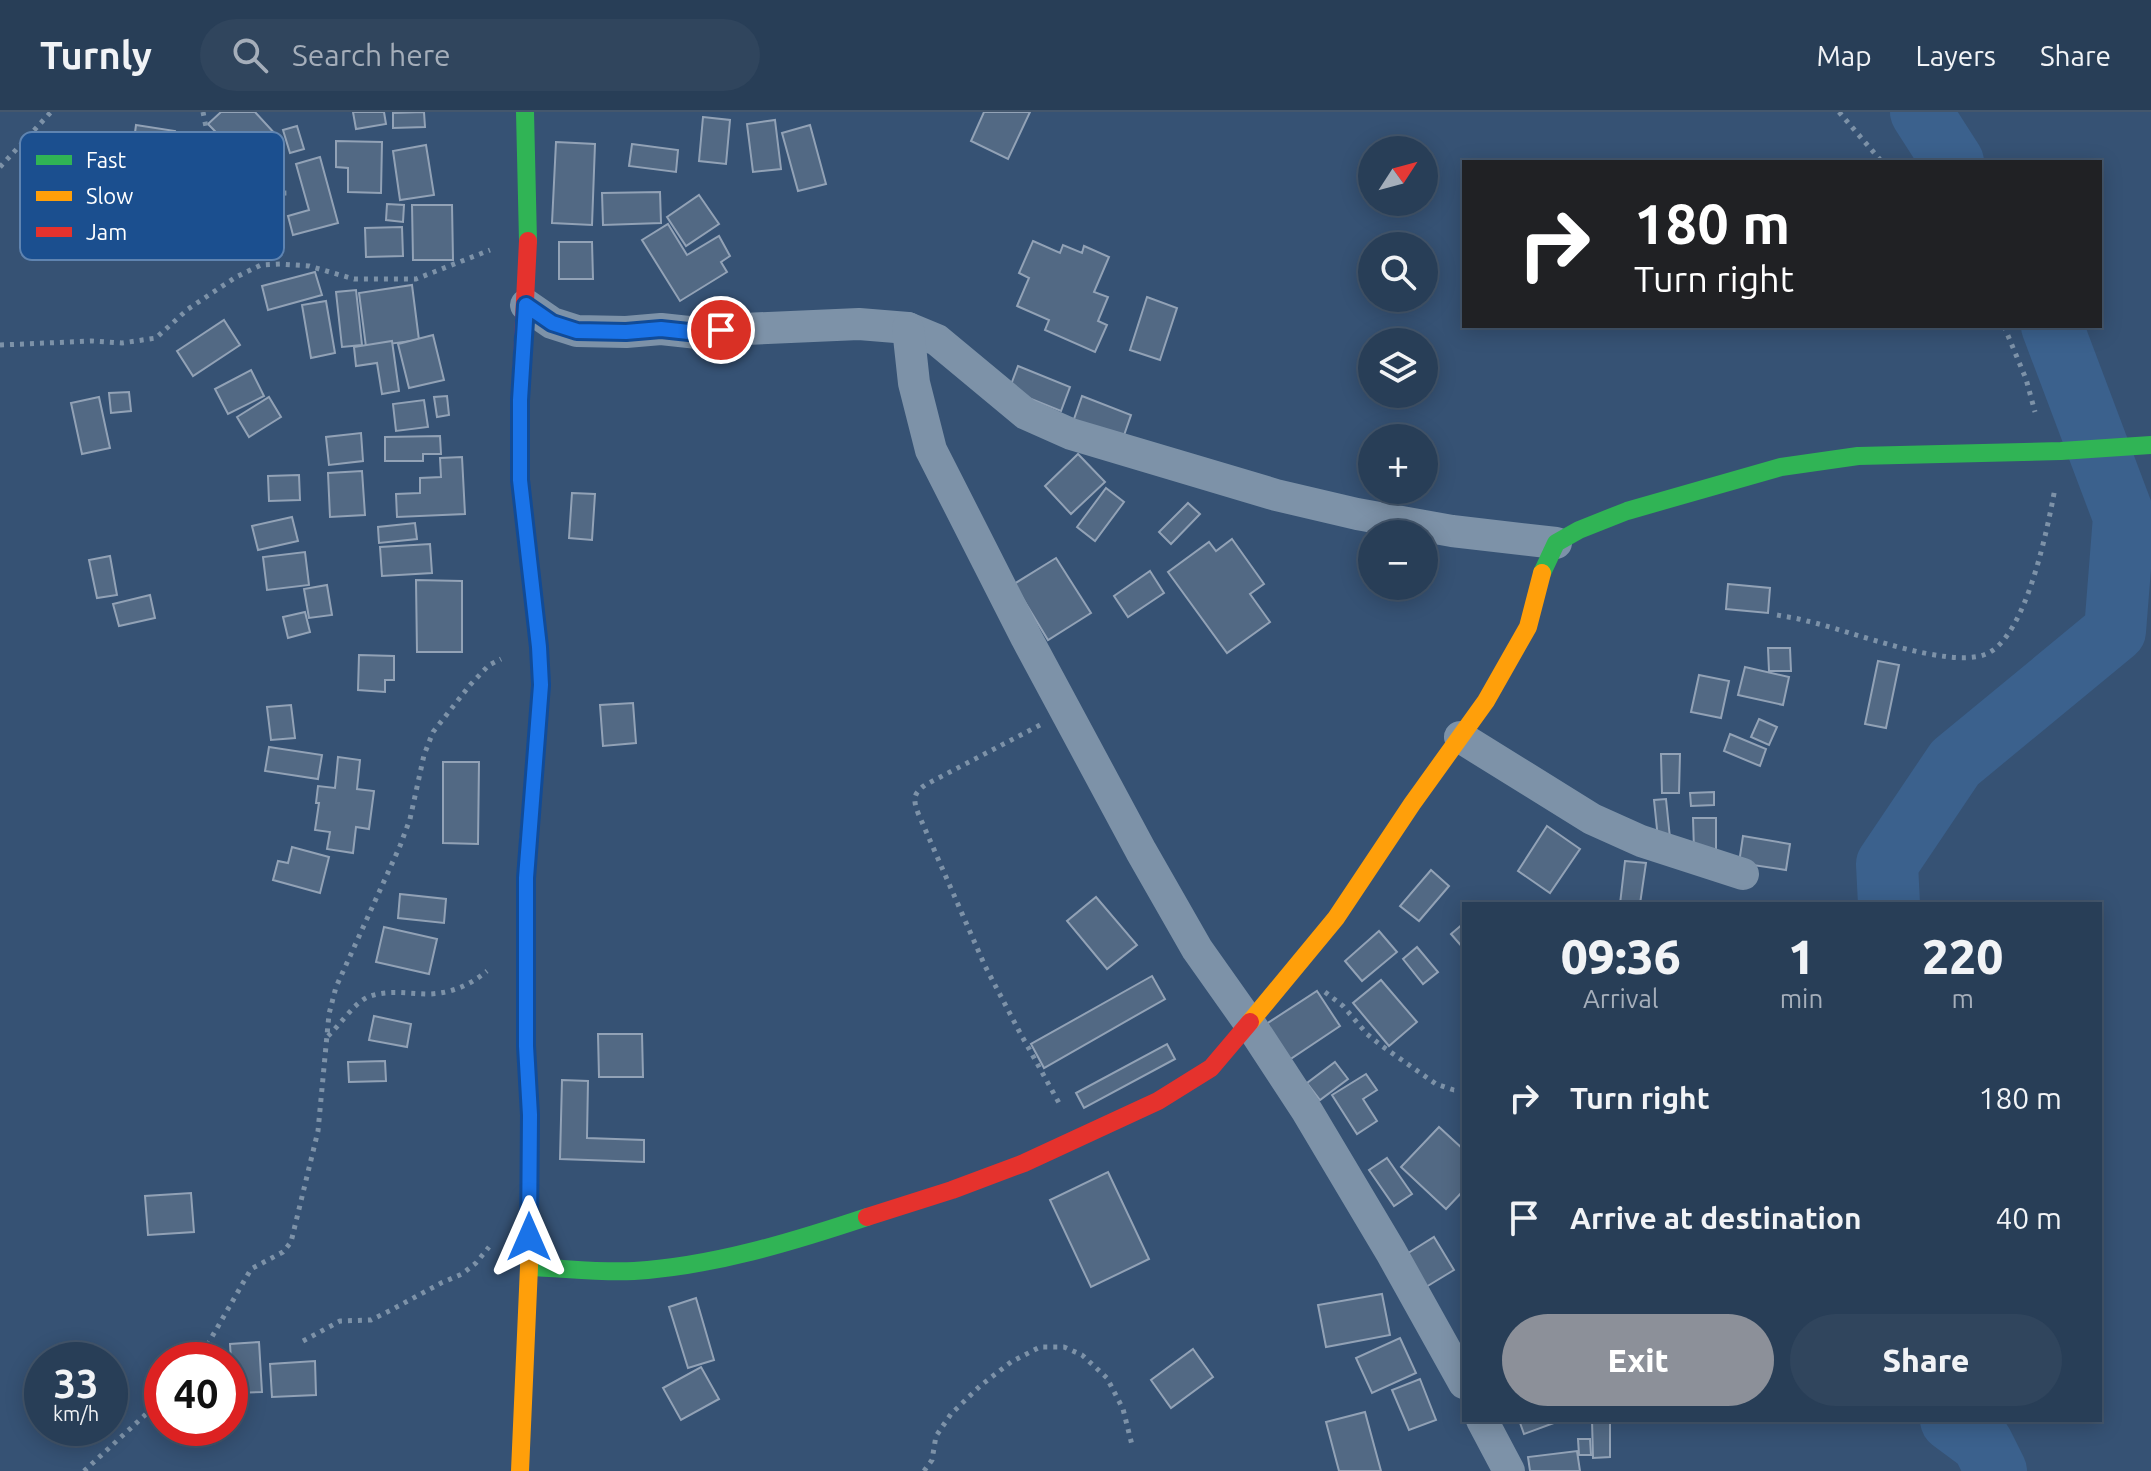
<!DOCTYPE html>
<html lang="en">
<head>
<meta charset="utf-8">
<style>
  :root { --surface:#283e57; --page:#30455d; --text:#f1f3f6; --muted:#a5aeba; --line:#44576d; --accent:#8c9099 }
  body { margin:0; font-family:Ubuntu,sans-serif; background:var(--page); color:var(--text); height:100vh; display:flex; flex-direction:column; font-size:30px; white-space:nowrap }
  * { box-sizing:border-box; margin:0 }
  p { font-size:26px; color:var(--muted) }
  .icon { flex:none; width:44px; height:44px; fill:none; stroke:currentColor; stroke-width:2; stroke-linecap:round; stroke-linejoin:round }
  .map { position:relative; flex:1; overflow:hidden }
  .details { position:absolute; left:1462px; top:790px; width:640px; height:520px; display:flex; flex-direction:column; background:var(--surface); border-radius:0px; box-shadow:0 4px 20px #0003,0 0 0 2px var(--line) }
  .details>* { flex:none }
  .guide { position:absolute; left:1462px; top:48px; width:640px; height:168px; border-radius:0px; box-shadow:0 4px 20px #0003,0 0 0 2px var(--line); background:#202124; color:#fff; overflow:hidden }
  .needle { width:52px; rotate:54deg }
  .controls { position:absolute; left:1358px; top:24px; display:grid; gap:16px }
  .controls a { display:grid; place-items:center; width:80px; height:80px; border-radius:50%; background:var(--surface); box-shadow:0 4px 20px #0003,0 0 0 2px var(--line); font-size:40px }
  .speed { position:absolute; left:24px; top:1230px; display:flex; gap:16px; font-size:40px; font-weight:700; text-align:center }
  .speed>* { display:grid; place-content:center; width:104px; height:104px; border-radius:50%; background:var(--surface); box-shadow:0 4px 20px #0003,0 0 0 2px var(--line); line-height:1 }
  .speed small { font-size:20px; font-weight:400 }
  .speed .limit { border:12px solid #d22; background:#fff; color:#111 }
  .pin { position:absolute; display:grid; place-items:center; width:68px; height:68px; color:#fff; margin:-34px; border:4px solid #fff; border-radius:50%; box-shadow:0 2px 8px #0007 }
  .me { position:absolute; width:88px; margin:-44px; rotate:0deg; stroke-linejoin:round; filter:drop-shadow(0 0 6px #0008) }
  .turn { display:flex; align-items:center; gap:28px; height:168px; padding:0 40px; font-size:36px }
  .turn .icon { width:104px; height:104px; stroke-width:2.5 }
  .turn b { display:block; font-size:56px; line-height:68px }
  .eta { display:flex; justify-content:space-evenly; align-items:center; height:136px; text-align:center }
  .eta b { font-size:48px; font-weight:800; line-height:56px }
  .action { display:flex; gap:16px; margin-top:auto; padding:16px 40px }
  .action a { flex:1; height:92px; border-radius:48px; background:var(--accent); color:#fff; font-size:32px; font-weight:800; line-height:92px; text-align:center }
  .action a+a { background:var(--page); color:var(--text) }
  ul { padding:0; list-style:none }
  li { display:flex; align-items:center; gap:24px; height:120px; padding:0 40px }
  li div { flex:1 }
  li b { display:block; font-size:30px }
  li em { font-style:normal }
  header { display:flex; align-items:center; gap:48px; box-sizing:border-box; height:112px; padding:0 40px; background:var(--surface); border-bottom:2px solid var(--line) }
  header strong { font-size:38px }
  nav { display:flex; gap:44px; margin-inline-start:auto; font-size:28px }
  .search { width:560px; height:72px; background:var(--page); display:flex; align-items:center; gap:20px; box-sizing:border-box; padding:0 28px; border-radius:44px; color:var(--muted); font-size:30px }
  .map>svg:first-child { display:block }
</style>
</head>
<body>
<header>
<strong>Turnly</strong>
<div class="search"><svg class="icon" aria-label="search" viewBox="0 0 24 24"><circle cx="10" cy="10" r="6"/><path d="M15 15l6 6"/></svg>Search here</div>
<nav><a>Map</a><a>Layers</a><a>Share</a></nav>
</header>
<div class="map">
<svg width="2151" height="1359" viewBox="0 0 2151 1359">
  <rect width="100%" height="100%" fill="#365274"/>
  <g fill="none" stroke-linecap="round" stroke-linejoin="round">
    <g stroke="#3b618d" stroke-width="62">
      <path d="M1921,0L1953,50"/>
      <path d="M1889,792L1887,752L1955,651L2115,519L2124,405L2052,214"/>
      <path d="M1951,1308L1982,1331L1996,1359"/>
    </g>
  </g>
  <g fill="#526984" stroke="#92a2b6" stroke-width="2">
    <path d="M221,0H255L277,24L247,52L208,12Z"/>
    <path d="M353,0H384L386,12L356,17Z"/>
    <path d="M424,0L425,15L393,16V1Z"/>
    <path d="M984,0H1030L1008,47L971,29Z"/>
    <path d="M703,5L730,8L726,52L699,49Z"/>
    <path d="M775,8L781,57L753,60L747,12Z"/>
    <path d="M136,13L175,19L171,49L132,43Z"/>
    <path d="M810,13L826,72L798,79L782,21Z"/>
    <path d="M297,14L304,37L290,41L283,18Z"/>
    <path d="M336,29L382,30L381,81L348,80V56L336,55Z"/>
    <path d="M556,30L595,32L592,113L552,111Z"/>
    <path d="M632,32L678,38L676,60L629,54Z"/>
    <path d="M426,33L434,83L400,88L393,39Z"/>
    <path d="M320,45L338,111L293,123L288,104L309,98L296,52Z"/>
    <path d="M660,80L661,111L603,113L602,81Z"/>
    <path d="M699,83L719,112L686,134L667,105Z"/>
    <path d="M387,92L404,93L403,110L386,108Z"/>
    <path d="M412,93H452L453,148H413Z"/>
    <path d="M668,112L687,143L719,124L730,144L721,150L727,160L680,189L642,128Z"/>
    <path d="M402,115L403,144L366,145L365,116Z"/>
    <path d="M1033,129L1060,141L1063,133L1082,141L1084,134L1109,145L1094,180L1108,185L1098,209L1107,213L1095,240L1045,218L1049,208L1017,194L1029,166L1019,161Z"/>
    <path d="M559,130H592L593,167H559Z"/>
    <path d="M315,160L322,183L268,198L262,174Z"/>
    <path d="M412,173L419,228L366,235L359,181Z"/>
    <path d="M356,178L362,233L342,235L336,180Z"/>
    <path d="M1147,185L1177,196L1160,248L1130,238Z"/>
    <path d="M326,189L335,241L311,246L302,193Z"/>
    <path d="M224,208L240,233L193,264L177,239Z"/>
    <path d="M433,223L444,268L409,276L398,232Z"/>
    <path d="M392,229L399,279L382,282L377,251L356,254L354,235Z"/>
    <path d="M1018,254L1070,275L1061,299L1009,278Z"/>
    <path d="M251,258L264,284L228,302L215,277Z"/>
    <path d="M129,280L131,299L111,301L109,281Z"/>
    <path d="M447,284L449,303L437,305L434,285Z"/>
    <path d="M1082,284L1131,303L1122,329L1073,310Z"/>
    <path d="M99,285L110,336L82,342L71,291Z"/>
    <path d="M269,285L281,305L249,325L237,305Z"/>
    <path d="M424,288L428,315L396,319L393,292Z"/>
    <path d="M361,321L363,349L329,353L326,325Z"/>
    <path d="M440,324L441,342H423V349H385V325Z"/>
    <path d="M1078,342L1105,370L1071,402L1045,374Z"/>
    <path d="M462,345L465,402L397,405L396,382L420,381V366L441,365L440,346Z"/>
    <path d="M362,359L365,403L330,405L328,361Z"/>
    <path d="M299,363L300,388L269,389L268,364Z"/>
    <path d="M1106,376L1124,390L1095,429L1077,415Z"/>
    <path d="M572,381L595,382L592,428L569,426Z"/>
    <path d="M1188,391L1200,402L1171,432L1159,420Z"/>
    <path d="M292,405L298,429L258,438L252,414Z"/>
    <path d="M415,411L417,427L379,431L378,415Z"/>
    <path d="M1232,427L1264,472L1250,482L1270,510L1227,541L1168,460L1209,430L1216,439Z"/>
    <path d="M430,432L432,461L382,464L380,435Z"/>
    <path d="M305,440L309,473L267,478L263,445Z"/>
    <path d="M110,444L117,483L97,486L89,448Z"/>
    <path d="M1056,446L1091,501L1048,528L1014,472Z"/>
    <path d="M1150,459L1164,481L1128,505L1114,484Z"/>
    <path d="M416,468L462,469V540H417Z"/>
    <path d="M1728,472L1770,476L1768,501L1726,497Z"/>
    <path d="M327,473L332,503L309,506L304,477Z"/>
    <path d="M150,483L155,506L119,514L113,492Z"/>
    <path d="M305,500L310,520L288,526L283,505Z"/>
    <path d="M1768,536H1790L1791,559H1769Z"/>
    <path d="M359,543L394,544V568H385V580L358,578Z"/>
    <path d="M1878,549L1899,553L1886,616L1865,612Z"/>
    <path d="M1745,555L1789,565L1783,593L1738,583Z"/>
    <path d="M1699,563L1729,569L1721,606L1691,600Z"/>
    <path d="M633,591L636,631L603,634L600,593Z"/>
    <path d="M291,593L295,626L271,628L267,595Z"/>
    <path d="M1759,607L1777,615L1769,633L1751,625Z"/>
    <path d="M1730,622L1766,637L1760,654L1724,639Z"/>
    <path d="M269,635L322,643L318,667L265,659Z"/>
    <path d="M1661,642H1680L1679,681H1662Z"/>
    <path d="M338,645L360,648L357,677L374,679L369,717L356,715L353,741L327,737L330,720L315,718L319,691H316L318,674L335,676Z"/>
    <path d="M443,650H479L478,732L443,731Z"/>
    <path d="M1714,680V693L1691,694L1690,681Z"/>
    <path d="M1666,687L1670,726L1658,727L1654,688Z"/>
    <path d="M1693,706H1716V737L1694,738Z"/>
    <path d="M1547,714L1580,737L1550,781L1518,759Z"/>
    <path d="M1743,724L1790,732L1786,758L1739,751Z"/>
    <path d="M292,735L329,745L320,781L273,768L278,749L288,751Z"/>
    <path d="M1625,749L1646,751L1640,792H1620Z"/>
    <path d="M1431,758L1449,774L1419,809L1400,794Z"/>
    <path d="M400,782L446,787L444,811L398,806Z"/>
    <path d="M1096,785L1137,833L1107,857L1067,809Z"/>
    <path d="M1464,811V837L1451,822Z"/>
    <path d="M384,815L437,827L429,862L376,850Z"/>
    <path d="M1379,819L1397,840L1362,869L1345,849Z"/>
    <path d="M1417,835L1438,860L1423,872L1403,847Z"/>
    <path d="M1152,864L1165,887L1044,956L1031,932Z"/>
    <path d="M1381,868L1417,910L1389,934L1353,891Z"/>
    <path d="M1317,879L1340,914L1283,952L1260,916Z"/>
    <path d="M374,904L411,912L407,935L369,928Z"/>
    <path d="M598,922H642L643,965H599Z"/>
    <path d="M1167,932L1175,947L1084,996L1076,981Z"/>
    <path d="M385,949L386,969L349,970L348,950Z"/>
    <path d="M1335,950L1348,967L1320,988L1307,971Z"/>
    <path d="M1366,962L1377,978L1363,987L1377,1009L1357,1022L1332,983Z"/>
    <path d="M562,968L588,969L587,1026L644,1028V1050L560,1047Z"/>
    <path d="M1439,1015L1464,1038V1078L1446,1097L1401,1055Z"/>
    <path d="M1387,1046L1412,1082L1394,1094L1369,1058Z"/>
    <path d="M1108,1060L1149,1147L1091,1175L1050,1088Z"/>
    <path d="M191,1081L194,1120L148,1123L145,1084Z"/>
    <path d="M1434,1125L1454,1158L1426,1175L1405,1143Z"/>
    <path d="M1382,1182L1390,1223L1326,1235L1318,1193Z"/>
    <path d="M696,1186L714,1248L688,1256L669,1195Z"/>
    <path d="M1400,1226L1416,1261L1372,1281L1356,1246Z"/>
    <path d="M259,1230L262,1280L233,1281L230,1232Z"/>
    <path d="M1193,1237L1213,1265L1171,1296L1151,1268Z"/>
    <path d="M315,1249L316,1283L272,1285L270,1252Z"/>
    <path d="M701,1255L719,1287L681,1308L663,1276Z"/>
    <path d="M1420,1267L1436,1308L1409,1318L1392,1278Z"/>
    <path d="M1365,1300L1381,1359H1339L1326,1310Z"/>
    <path d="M1519,1308H1562L1524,1322Z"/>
    <path d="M1592,1308H1610V1345L1593,1346Z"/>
    <path d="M1578,1327H1590L1591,1343H1579Z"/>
    <path d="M1577,1339L1580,1359H1530L1528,1345Z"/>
  </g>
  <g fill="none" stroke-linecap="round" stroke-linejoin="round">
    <g stroke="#7d92a8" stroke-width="5" stroke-dasharray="4 6" stroke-linecap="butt">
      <path d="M203,0C209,31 218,75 256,81C266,83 278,81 288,81"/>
      <path d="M1839,0L1882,50"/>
      <path d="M0,55L51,0"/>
      <path d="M2004,214L2026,267L2035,300"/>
      <path d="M0,233L92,229L122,231L156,226L188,197L236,165L261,153L280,152L309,154L354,167H416L490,138"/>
      <path d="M1777,503C1787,505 1797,506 1807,509C1848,518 1949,558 1986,542C2026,526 2048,415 2055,376"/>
      <path d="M1040,613L925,673C913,682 913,687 918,701L985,854L1018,917L1059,991"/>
      <path d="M1325,880L1343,894L1367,922L1382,934L1436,972L1454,978H1464"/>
      <path d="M328,924C340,913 354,891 368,885C388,877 409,882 430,882C452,881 470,873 487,859"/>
      <path d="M303,1229L340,1209L371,1208L393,1197L441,1171L462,1162L476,1151L489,1135"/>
      <path d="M194,1248L209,1230L251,1157L283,1140L291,1130L318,1019L329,902L336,875L400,734L410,707L424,643L433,620L470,573L489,553L501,547"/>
      <path d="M84,1359L144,1304L162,1284"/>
      <path d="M924,1359L932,1348L936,1324L951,1302L980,1274L1011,1250L1040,1235H1064L1082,1243L1107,1266L1123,1297L1132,1333"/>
    </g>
    <g stroke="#7d92a8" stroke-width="32">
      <path d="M526,193L552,211L577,219L626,220L661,217L698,221L721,218L859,212L908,216L937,228L1026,302L1071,322L1276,383L1357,402L1452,419L1556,431"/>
      <path d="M908,216L914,271L931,338L1026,525L1141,739L1197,837L1250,912L1307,999L1391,1140L1464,1271"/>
      <path d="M1460,625L1592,707L1641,729L1743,762"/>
      <path d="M1482,1308L1509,1359"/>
    </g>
    <g stroke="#30b455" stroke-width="18">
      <path d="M525,0L528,129"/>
      <path d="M1542,461L1556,431L1579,418L1627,399L1781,355L1858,344L2061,339L2151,333"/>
      <path d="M529,1155C563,1156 599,1161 634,1159C713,1154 792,1130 867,1105"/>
    </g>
    <g stroke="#ff9f0a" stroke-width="18">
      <path d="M1250,910L1336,806L1412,692L1486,589L1528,515L1542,461"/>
      <path d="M520,1359L529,1155L530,1003L526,934V766L529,723"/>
    </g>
    <g stroke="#e5322d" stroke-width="18">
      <path d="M528,129L520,288V368L539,535L541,573L529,723"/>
      <path d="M867,1105L952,1078L1024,1051L1158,989L1211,956L1250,910"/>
    </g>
  </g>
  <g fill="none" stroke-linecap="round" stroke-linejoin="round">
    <defs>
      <path id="route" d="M529,1125L530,1003L526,934V766L541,573L539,535L520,368V288L526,193L552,211L577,219L626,220L661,217L698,221L721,218"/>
    </defs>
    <use href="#route" stroke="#114b97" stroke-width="20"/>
    <use href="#route" stroke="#1a73e8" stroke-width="14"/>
  </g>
  <rect x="20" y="20" width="264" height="128" rx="12" fill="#1b4f8f" stroke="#5f84b1" stroke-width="2"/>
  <rect x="36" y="43" width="36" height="10" fill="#30b455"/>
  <rect x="36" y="79" width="36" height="10" fill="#ff9f0a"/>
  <rect x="36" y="115" width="36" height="10" fill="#e5322d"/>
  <g font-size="22" fill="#fff">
    <text x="86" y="56">Fast</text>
    <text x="86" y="92">Slow</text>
    <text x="86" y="128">Jam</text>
  </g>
</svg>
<div class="controls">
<a><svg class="needle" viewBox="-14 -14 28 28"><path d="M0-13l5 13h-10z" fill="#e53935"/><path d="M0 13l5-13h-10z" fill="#a5aeba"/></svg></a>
<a><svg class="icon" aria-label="search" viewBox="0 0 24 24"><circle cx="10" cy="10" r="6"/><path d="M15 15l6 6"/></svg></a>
<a><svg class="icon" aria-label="layers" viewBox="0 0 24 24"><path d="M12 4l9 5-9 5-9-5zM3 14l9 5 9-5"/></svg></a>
<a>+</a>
<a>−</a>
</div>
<div class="speed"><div>33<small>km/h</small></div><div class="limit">40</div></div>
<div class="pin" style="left:721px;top:218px;background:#d93025"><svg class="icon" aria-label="arrive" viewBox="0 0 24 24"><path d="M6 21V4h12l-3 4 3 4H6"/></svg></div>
<svg class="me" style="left:529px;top:1125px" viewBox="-20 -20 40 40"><path d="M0-17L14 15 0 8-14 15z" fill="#1a73e8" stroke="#fff" stroke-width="4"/></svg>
<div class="guide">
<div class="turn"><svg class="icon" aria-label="right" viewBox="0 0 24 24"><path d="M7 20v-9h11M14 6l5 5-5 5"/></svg><div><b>180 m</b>Turn right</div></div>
</div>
<section class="details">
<div class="eta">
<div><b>09:36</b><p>Arrival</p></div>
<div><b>1</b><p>min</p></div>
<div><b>220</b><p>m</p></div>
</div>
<ul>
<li><svg class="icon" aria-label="right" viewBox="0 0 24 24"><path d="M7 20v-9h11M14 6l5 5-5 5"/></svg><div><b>Turn right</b></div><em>180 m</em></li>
<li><svg class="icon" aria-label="arrive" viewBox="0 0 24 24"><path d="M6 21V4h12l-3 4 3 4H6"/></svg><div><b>Arrive at destination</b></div><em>40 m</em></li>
</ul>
<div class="action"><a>Exit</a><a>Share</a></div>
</section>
</div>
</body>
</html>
